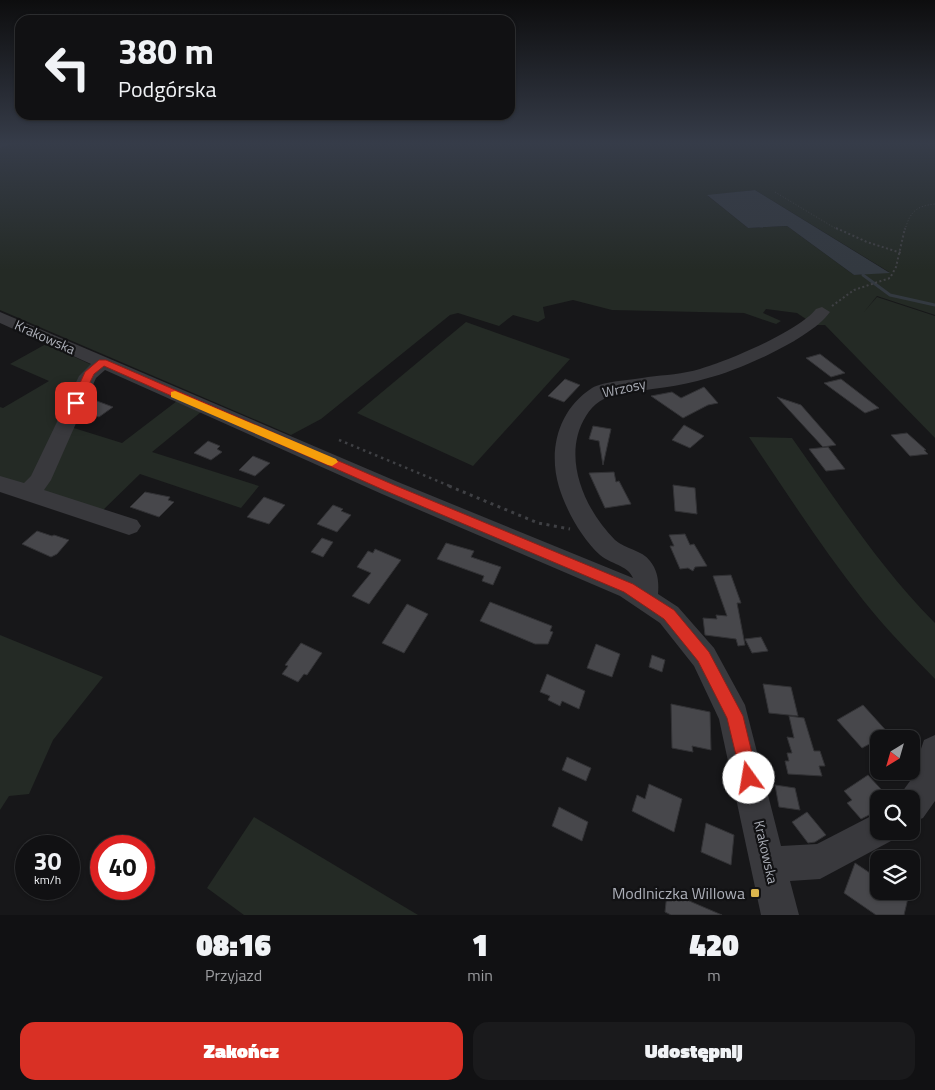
<!DOCTYPE html>
<html lang="pl">
<head>
<meta charset="utf-8">
<style>
  :root { --surface:#111113; --page:#1a1a1c; --text:#f1f3f6; --muted:#9c9da0; --line:#303133; --accent:#d93025 }
  body { margin:0; font-family:"Titillium Web",sans-serif; background:var(--page); color:var(--text); height:100vh; display:flex; flex-direction:column; font-size:19px; white-space:nowrap }
  * { box-sizing:border-box; margin:0 }
  p { font-size:16px; color:var(--muted) }
  .icon { flex:none; width:28px; height:28px; fill:none; stroke:currentColor; stroke-width:2; stroke-linecap:round; stroke-linejoin:round }
  .map { position:relative; height:915px; overflow:hidden }
  .details { display:flex; flex-direction:column; background:var(--surface); flex:1 }
  .details>* { flex:none }
  .top-card { position:absolute; left:15px; top:15px; width:500px; height:105px; border-radius:15px; box-shadow:0 1px 4px #0004,0 0 0 1px var(--line); background:#111113; color:var(--text); overflow:hidden }
  .needle { width:32px; rotate:217deg }
  .controls { position:absolute; left:870px; top:730px; display:grid; gap:10px }
  .controls a { display:grid; place-items:center; width:50px; height:50px; border-radius:10px; background:var(--surface); box-shadow:0 1px 4px #0004,0 0 0 1px var(--line); font-size:25px }
  .speed { position:absolute; left:15px; top:835px; display:flex; gap:10px; font-size:25px; font-weight:700; text-align:center }
  .speed>* { display:grid; place-content:center; width:65px; height:65px; border-radius:50%; background:var(--surface); box-shadow:0 1px 4px #0004,0 0 0 1px var(--line); line-height:1 }
  .speed small { font-size:12px; font-weight:400 }
  .speed .limit { border:8px solid #d22; background:#fff; color:#111 }
  .pin { position:absolute; display:grid; place-items:center; width:42px; height:42px; color:#fff; margin:-21px; border-radius:10px; box-shadow:0 2px 8px #0006 }
  .me { position:absolute; width:55px; margin:-28px; rotate:347deg; stroke-linejoin:round; filter:drop-shadow(0 0 4px #0008) }
  .turn { display:flex; align-items:center; gap:18px; height:105px; padding:0 20px; font-size:22px }
  .turn .icon { width:65px; height:65px; stroke-width:2.5 }
  .turn b { display:block; font-size:35px; line-height:42px }
  .eta { display:flex; justify-content:space-evenly; align-items:center; height:85px; text-align:center }
  .eta b { font-size:30px; font-weight:800; line-height:35px }
  .primary-button { display:flex; gap:10px; margin-top:auto; padding:10px 20px }
  .primary-button a { flex:1; height:58px; border-radius:15px; background:var(--accent); color:#fff; font-size:20px; font-weight:800; line-height:58px; text-align:center }
  .primary-button a+a { background:var(--page); color:var(--text) }
  .map>svg:first-child { display:block }
</style>
</head>
<body>
<div class="map">
<svg width="935" height="915" viewBox="0 0 935 915">
  <rect width="100%" height="100%" fill="#171719"/>
  <g fill="#242a25" fill-rule="evenodd">
    <path d="M0,142H935V315L877,296L864,312L877,297L935,316V438L825,325H815L797,313L766,309L763,313L781,321L776,324L744,313L612,310L573,300L543,307L545,318L538,322L513,315L499,326L458,313L450,315L321,419L291,435L0,310ZM755,190L889,272L854,275L787,226L748,228L708,196Z"/>
    <path d="M466,322L570,359L473,466L357,413Z"/>
    <path d="M46,344L92,365L61,424L122,443L177,401L201,412L152,452L259,486L241,508L140,474L101,512L0,479V407L3,408L49,381L10,364Z"/>
    <path d="M749,437L792,438C837,501 880,568 935,623V679C910,653 885,628 863,600C822,548 786,492 749,437Z"/>
    <path d="M0,635L103,677L53,740L29,794L9,796L0,810Z"/>
    <path d="M254,817L418,915H244L207,888Z"/>
  </g>
  <path fill="#333940" d="M755,190L890,273L854,275L787,226L748,228L707,195Z"/>
  <g fill="none" stroke-linecap="round" stroke-linejoin="round">
    <path stroke="#333940" stroke-width="3" d="M863,275L890,295L935,305"/>
  </g>
  <g fill="#47474b" stroke="#323235">
    <path d="M820,354L833,364L845,373L831,377L806,358Z"/>
    <path d="M565,379L580,385L564,402L548,396Z"/>
    <path d="M841,379L867,399L879,408L865,413L824,383Z"/>
    <path d="M704,387L718,403L708,405L683,418L651,396L672,392L681,398Z"/>
    <path d="M777,397L801,405L836,445L823,447Z"/>
    <path d="M97,401L113,407L99,417L83,412Z"/>
    <path d="M684,425L704,436L690,448L672,440Z"/>
    <path d="M593,426L611,429L603,465L599,441L589,439Z"/>
    <path d="M907,433L926,450H924L928,454L910,456L891,435Z"/>
    <path d="M208,441L220,446L217,449L222,452L211,460L194,453Z"/>
    <path d="M828,447L845,469L826,471L809,449Z"/>
    <path d="M253,456L270,463L255,476L239,470Z"/>
    <path d="M614,472L616,482L619,481L631,504L605,508L589,473Z"/>
    <path d="M673,485L695,488L697,514L675,511Z"/>
    <path d="M145,492L170,497L168,500L174,502L159,517L130,507Z"/>
    <path d="M264,497L285,505L269,524L247,517Z"/>
    <path d="M333,505L343,509L341,511L351,515L337,532L317,524Z"/>
    <path d="M37,531L52,536L54,535L69,540L57,554L51,557L22,544Z"/>
    <path d="M685,534L690,545L694,544L707,566L695,567L693,571L688,568L680,569L670,546H674L669,535Z"/>
    <path d="M322,538L333,542L323,557L311,552Z"/>
    <path d="M446,543L474,551L471,557L501,567L493,585L482,581L484,576L437,559Z"/>
    <path d="M375,549L401,560L369,604L352,596L371,573L357,567L368,551L373,553Z"/>
    <path d="M731,575L741,603H737L745,645L738,646L736,639L705,635L703,618L717,619L716,615L727,616L713,576Z"/>
    <path d="M490,602L552,626L550,631L553,632L548,644H535L480,621Z"/>
    <path d="M407,604L428,614L404,653L382,643Z"/>
    <path d="M761,637L768,651L752,653L745,639Z"/>
    <path d="M301,643L322,653L307,675L304,674L298,682L282,674L288,666L285,665Z"/>
    <path d="M596,644L620,654L612,677L587,668Z"/>
    <path d="M652,655L665,660L662,672L649,667Z"/>
    <path d="M547,674L585,691L579,709L562,701L560,706L548,700L550,696L540,692Z"/>
    <path d="M763,684L791,687L798,716L769,713Z"/>
    <path d="M671,704L710,712L711,750L692,746L693,752L672,748Z"/>
    <path d="M863,705L891,736L879,739V743L875,741L862,748L837,720Z"/>
    <path d="M789,716L804,718L814,751H820L825,766H819L822,776L788,774L785,761H789L787,753H792L787,737L794,738Z"/>
    <path d="M567,757L591,768L586,781L562,770Z"/>
    <path d="M868,775L890,799H879V810L861,819L847,803L852,800L844,791Z"/>
    <path d="M649,784L682,799L674,832L632,811L637,795L645,799Z"/>
    <path d="M775,785L795,788L800,810L779,807Z"/>
    <path d="M559,807L588,822L582,841L552,826Z"/>
    <path d="M807,812L826,835L815,842L808,843L792,822Z"/>
    <path d="M706,823L734,835L731,865L701,852Z"/>
    <path d="M855,863L879,879V891H897L908,898L904,915H876L844,893Z"/>
    <path d="M667,893L687,900L722,915H671L665,912Z"/>
  </g>
  <g fill="none" stroke-linecap="round" stroke-linejoin="round">
    <g stroke="#3f4044" stroke-width="1" stroke-dasharray="1 2" stroke-linecap="butt">
      <path d="M775,192L838,230"/>
      <path d="M905,230C910,211 917,206 935,204"/>
    </g>
    <g stroke="#3f4044" stroke-width="2" stroke-dasharray="2 2.5" stroke-linecap="butt">
      <path d="M836,228L867,242L901,253"/>
      <path d="M832,306L854,290L890,278L896,267L905,228"/>
    </g>
    <path stroke="#3f4044" stroke-width="2.5" stroke-dasharray="2.5 4" stroke-linecap="butt" d="M339,440L452,487"/>
    <path stroke="#3f4044" stroke-width="3" stroke-dasharray="3 4.5" stroke-linecap="butt" d="M449,486L538,523L570,529"/>
    <g fill="#39393d" fill-rule="evenodd">
      <path d="M0,142H17L0,148Z"/>
      <path d="M822,307L830,312C812,338 740,370 708,378C680,387 648,389 619,394C605,396 593,404 586,416C561,456 584,509 615,540C625,549 642,550 650,561C658,571 659,582 658,594L678,607L714,648L745,705L781,846L817,844L879,812V831H895L891,841L820,879L790,881L799,915H761L719,719L694,666L660,623L620,596L382,494L105,370L96,378L51,480L44,490L137,520L141,526L137,532L129,535L0,492V476L24,483L31,476L79,376L91,364L0,323V312L398,482L633,578C628,565 610,564 600,555C582,539 566,510 559,487C548,450 558,410 592,388C603,381 634,380 648,377C665,375 683,374 700,369C728,361 799,331 816,309Z"/>
      <path d="M935,735V801L923,818L911,823V799H897L910,781L924,740Z"/>
    </g>
  </g>
  <linearGradient id="sky" x2="0" y2="1"><stop stop-color="#0d0d0e"/><stop offset="0.53" stop-color="#363c49"/><stop offset="1" stop-color="#363c49" stop-opacity="0"/></linearGradient>
  <rect width="935" height="270" fill="url(#sky)"/>
  <path fill="#d93025" stroke="#8d1f18" d="M99,360H106L394,485L633,584L674,610L709,652L743,716L758,778L755,784L749,786L743,784L727,718L698,661L664,619L624,592L386,491L104,366L94,374L79,405H72L71,403L85,372Z"/>
  <path fill="#f59e0b" d="M175,391L336,459L338,462L332,466L328,465L171,397V392Z"/>
  <rect fill="#dbb54d" stroke="#121214" stroke-width="2" x="750" y="888" width="10" height="10" rx="2.5"/>
  <g text-anchor="middle" stroke-width="4.5" stroke-linejoin="round" paint-order="stroke">
    <g font-size="14" fill="#abaeb7" stroke="#121214">
      <text transform="translate(45 337) rotate(24)" y="5">Krakowska</text>
      <text transform="translate(624 388) rotate(-12)" y="5">Wrzosy</text>
      <text transform="translate(766 852) rotate(77)" y="5">Krakowska</text>
    </g>
    <g font-size="16" fill="#abaeb7" stroke="#121214" text-anchor="end">
      <text x="745" y="899">Modlniczka Willowa</text>
    </g>
  </g>
</svg>
<div class="controls">
<a><svg class="needle" viewBox="-14 -14 28 28"><path d="M0-13l5 13h-10z" fill="#e53935"/><path d="M0 13l5-13h-10z" fill="#9c9da0"/></svg></a>
<a><svg class="icon" aria-label="search" viewBox="0 0 24 24"><circle cx="10" cy="10" r="6"/><path d="M15 15l6 6"/></svg></a>
<a><svg class="icon" aria-label="layers" viewBox="0 0 24 24"><path d="M12 4l9 5-9 5-9-5zM3 14l9 5 9-5"/></svg></a>
</div>
<div class="speed"><div>30<small>km/h</small></div><div class="limit">40</div></div>
<div class="pin" style="left:76px;top:403px;background:#d93025"><svg class="icon" aria-label="arrive" viewBox="0 0 24 24"><path d="M6 21V4h12l-3 4 3 4H6"/></svg></div>
<svg class="me" style="left:749px;top:778px" viewBox="-20 -20 40 40"><circle r="19" fill="#fff"/><path d="M0-13L10 11 0 6-10 11z" fill="#d93025"/></svg>
<div class="top-card">
<div class="turn"><svg class="icon" aria-label="left" viewBox="0 0 24 24"><path d="M17 20v-9H6M10 6l-5 5 5 5"/></svg><div><b>380 m</b>Podgórska</div></div>
</div>
</div>
<section class="details">
<div class="eta">
<div><b>08:16</b><p>Przyjazd</p></div>
<div><b>1</b><p>min</p></div>
<div><b>420</b><p>m</p></div>
</div>
<div class="primary-button"><a>Zakończ</a><a>Udostępnij</a></div>
</section>
</body>
</html>
